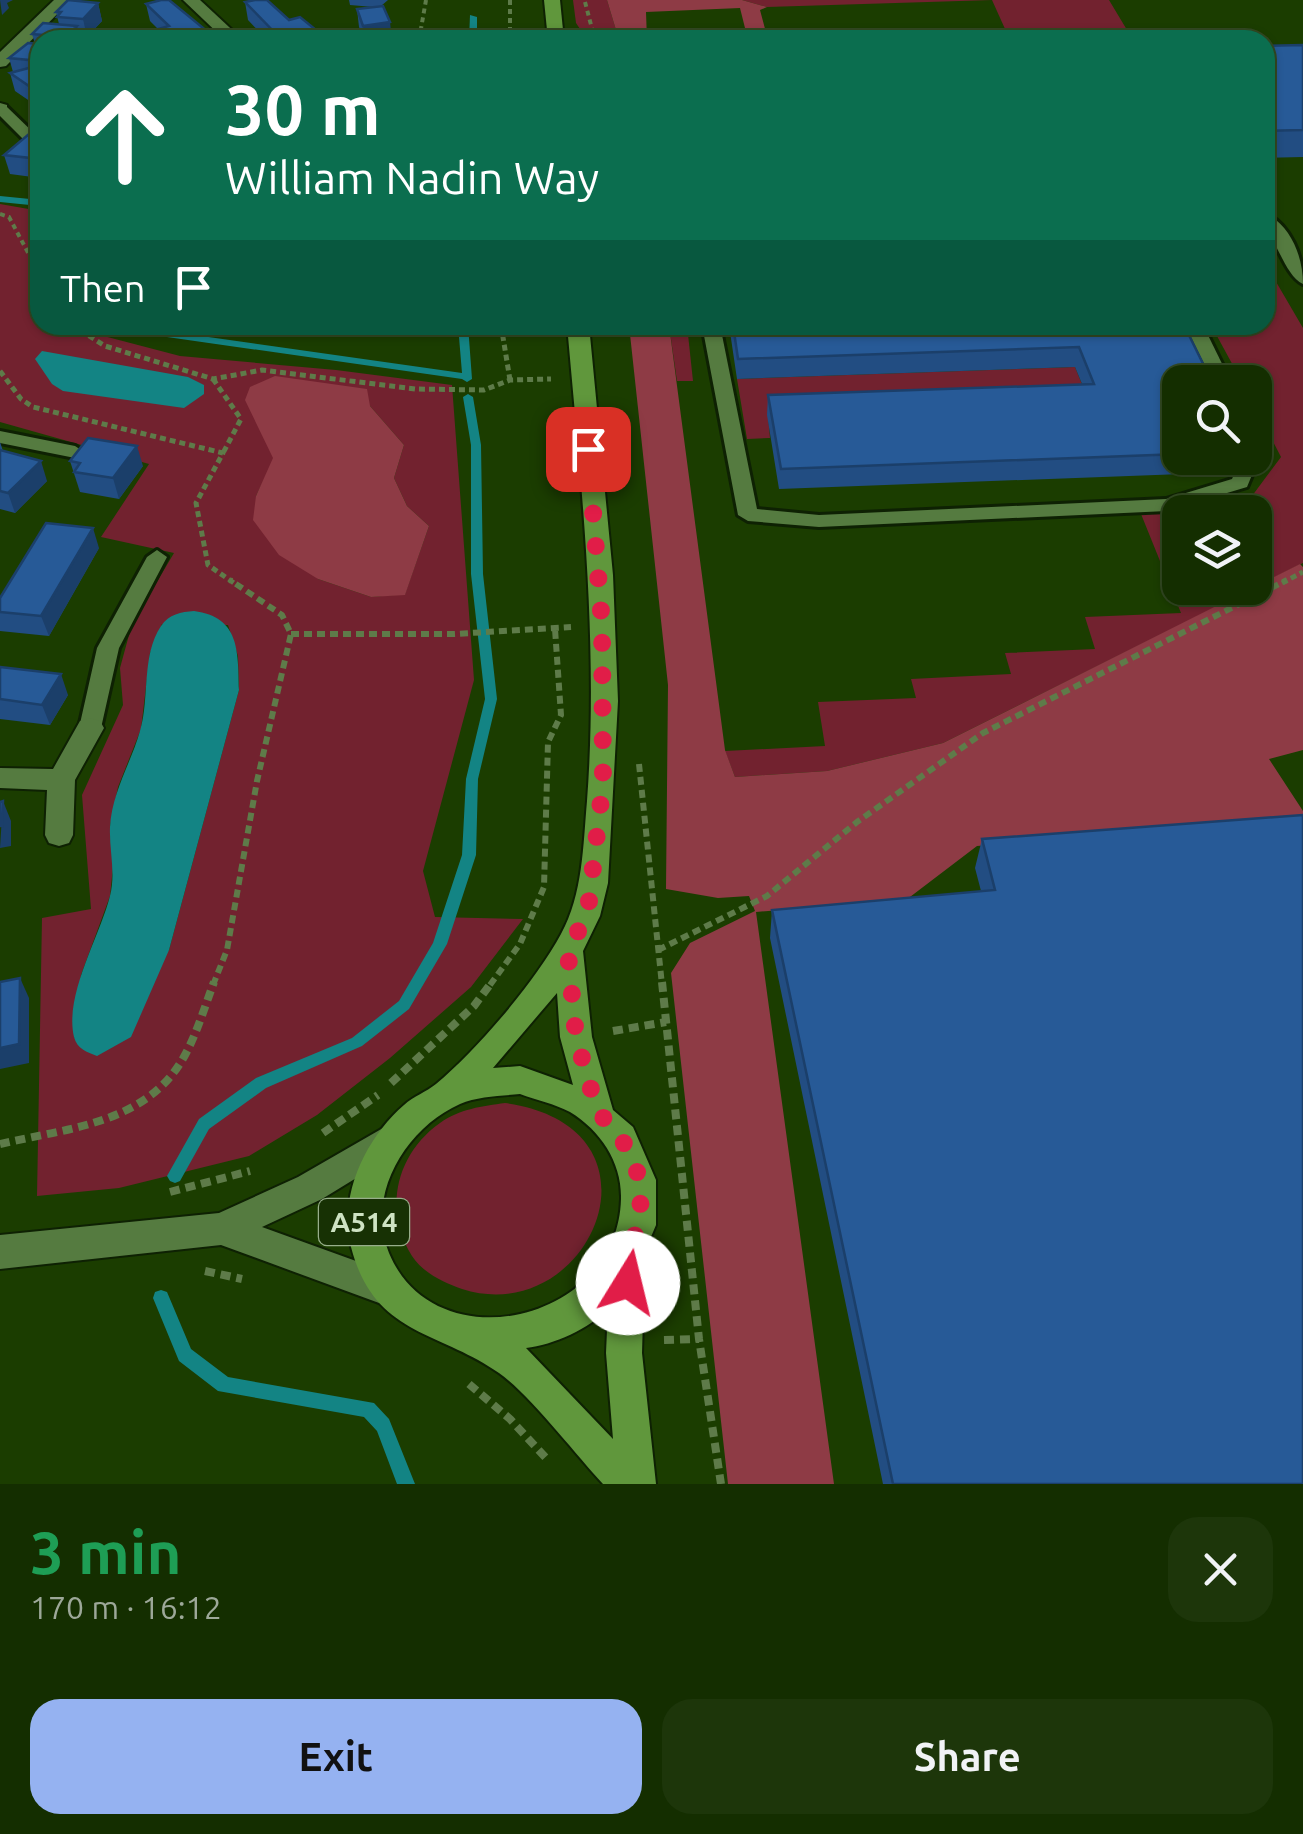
<!DOCTYPE html>
<html lang="en">
<head>
<meta charset="utf-8">
<style>
  :root { --surface:#142e00; --page:#1d360a; --text:#f1f3f6; --muted:#9da899; --line:#334a22; --accent:#95b2f1 }
  body { margin:0; font-family:Ubuntu,sans-serif; background:var(--page); color:var(--text); height:100vh; display:flex; flex-direction:column; font-size:38px; white-space:nowrap }
  * { box-sizing:border-box; margin:0 }
  p { font-size:32px; color:var(--muted) }
  .icon { flex:none; width:55px; height:55px; fill:none; stroke:currentColor; stroke-width:2; stroke-linecap:round; stroke-linejoin:round }
  .map { position:relative; height:1484px; overflow:hidden }
  .details { display:flex; flex-direction:column; background:var(--surface); flex:1 }
  .details>* { flex:none }
  .top-card { position:absolute; left:30px; top:30px; width:1245px; height:305px; border-radius:30px; box-shadow:0 2px 8px #0004,0 0 0 2px var(--line); background:#0b6e4f; color:#fff; overflow:hidden }
  .buttons { position:absolute; left:1162px; top:365px; display:grid; gap:20px }
  .buttons a { display:grid; place-items:center; width:110px; height:110px; border-radius:20px; background:var(--surface); box-shadow:0 2px 8px #0004,0 0 0 2px var(--line); font-size:50px }
  .pin { position:absolute; display:grid; place-items:center; width:85px; height:85px; color:#fff; margin:-42px; border-radius:20px; box-shadow:0 5px 15px #0006 }
  .me { position:absolute; width:110px; margin:-55px; rotate:9deg; stroke-linejoin:round; filter:drop-shadow(0 0 8px #0008) }
  .turn { display:flex; align-items:center; gap:35px; height:210px; padding:0 30px; font-size:45px }
  .turn .icon { width:130px; height:130px; stroke-width:2.5 }
  .turn b { display:block; font-size:70px; line-height:85px }
  .then { display:flex; align-items:center; height:95px; padding:0 30px; background:#0003; gap:20px; font-size:38px }
  .round { display:grid; place-items:center; flex:none; width:105px; height:105px; border-radius:30px; background:var(--page) }
  .summary { display:flex; align-items:center; justify-content:space-between; height:170px; padding:0 30px }
  h1 { font-size:60px; font-weight:600; line-height:75px; color:#1e9e55 }
  .primary-button { display:flex; gap:20px; margin-top:auto; padding:20px 30px }
  .primary-button a { flex:1; height:115px; border-radius:30px; background:var(--accent); color:#111; font-size:40px; font-weight:600; line-height:115px; text-align:center }
  .primary-button a+a { background:var(--page); color:var(--text) }
  .map>svg:first-child { display:block }
</style>
</head>
<body>
<div class="map">
<svg width="1303" height="1484" viewBox="0 0 1303 1484">
  <rect width="100%" height="100%" fill="#1b3d00"/>
  <g fill="#72222f" fill-rule="evenodd">
    <path d="M573,0H607L619,40L584,35L576,23Z"/>
    <path d="M742,0H1109L1133,40H1010L992,0L767,7Z"/>
    <path d="M0,204L40,211L37,241L40,248V325H88L96,334L180,356L336,370L452,385L474,680L423,871L435,917L523,919L471,987L390,1058L317,1115L249,1156L119,1188L37,1196L42,918L91,909L82,795L123,705L120,668L132,624L174,553L101,537L149,464L0,422ZM370,406L404,445L394,478L407,506L429,526L405,594L371,597L318,579L256,496L274,459ZM162,624L228,625L238,656L239,690L169,950L74,1038L81,975L110,896L113,867L110,826L118,787L141,729L150,653Z"/>
    <path d="M1265,263L1303,328V563L1255,587V512H1180V588H1254L943,743L827,771L735,777L725,751L825,746L818,702L916,698L911,679L1011,674L1005,653L1095,649L1085,617L1181,613L1141,514L1213,510L1252,496L1281,457L1255,407V382H1242L1211,325H1265Z"/>
    <path d="M669,325H687L693,381H677Z"/>
    <path d="M1075,367L1090,404L768,415L770,438L747,439L737,379Z"/>
    <path d="M505,1103C678,1127 590,1330 462,1289C443,1282 423,1273 412,1256C383,1210 396,1154 440,1123C459,1109 483,1106 505,1103Z"/>
  </g>
  <g fill="#8e3b45">
    <path d="M607,0H742L767,7L760,10L768,40H670L747,36L740,8L646,12L647,40H619Z"/>
    <path d="M629,325H669L725,750L735,777L827,771L943,743L1300,564L1303,567V750L1269,759L1303,811V819L977,846L906,900L756,912L834,1484H728L671,973L690,943L755,911L749,896L718,898L666,889L668,685Z"/>
    <path d="M275,376L367,389L370,406L404,445L394,478L407,506L429,526L405,595L371,597L318,579L279,555L253,520L256,496L273,458L245,400L250,387Z"/>
  </g>
  <g fill="#138484">
    <path d="M42,351L188,377L204,385V394L184,408L63,391L52,384L35,359Z"/>
    <path d="M194,611C240,617 238,651 239,690L169,950L131,1037L97,1056C87,1052 77,1049 74,1037C64,995 100,936 110,896C116,873 109,850 110,827C112,792 131,763 140,731C150,697 141,656 161,626C169,614 181,612 194,611Z"/>
  </g>
  <g fill="none" stroke-linecap="round" stroke-linejoin="round">
    <g fill="#138484" fill-rule="evenodd">
      <path d="M470,15L477,17V40H469Z"/>
      <path d="M0,196L40,200V206L0,202Z"/>
      <path d="M99,325H124L462,373L458,325H468L472,379L467,382L462,379L104,328Z"/>
      <path d="M468,394L473,397L481,445L483,574L497,699L478,779L476,855L447,944L409,1009L362,1046L266,1088L209,1129L180,1181L175,1183L170,1181L167,1176L199,1119L256,1078L352,1038L399,1001L433,943L462,855L466,779L485,699L471,574V445L463,397Z"/>
      <path d="M161,1290L167,1292L191,1349L228,1377L374,1403L389,1419L415,1484H397L377,1431L364,1417L218,1391L179,1361L153,1298L155,1292Z"/>
    </g>
    <defs>
      <g id="service">
        <path d="M984,31L998,40H982L977,35Z"/>
        <path d="M0,105L6,106L40,139V147L30,146L0,116Z"/>
        <path d="M1265,213C1291,225 1303,257 1303,284C1286,276 1278,244 1265,228Z"/>
        <path d="M702,325H720L757,509L819,515L1166,499L1232,479L1241,458H1255V453L1259,458L1247,487L1167,511L819,527L748,521L738,515Z"/>
        <path d="M1185,325H1203L1231,382H1213Z"/>
        <path d="M0,431L75,446L84,452L75,458L0,443Z"/>
        <path d="M157,550L167,557L119,648L101,728L90,736L82,734L79,728L97,648L147,557Z"/>
      </g>
      <g id="minor">
        <path d="M54,0H71L6,66L0,67V52Z"/>
        <path d="M183,0H200L243,40H225Z"/>
        <path d="M0,103L7,105V113L0,114Z"/>
        <path d="M90,718L100,721L104,728L75,780L73,835L69,843L59,846L49,843L45,835L47,790L0,788V768L53,769L80,721Z"/>
        <path d="M390,1124L402,1128L407,1139L402,1150L322,1199L262,1227L403,1278L408,1290L403,1302L390,1307L221,1245L0,1269V1235L219,1213L298,1177Z"/>
      </g>
      <g id="primary">
        <path d="M544,0H560L564,40H548Z"/>
        <path d="M567,325H589L613,575L618,701L608,883L600,916L583,951L592,1037L613,1110L633,1127L656,1180V1225L645,1251L642,1353L656,1484H603C575,1454 530,1395 499,1373C438,1330 374,1336 351,1247C338,1195 366,1138 404,1105C414,1096 426,1092 436,1084C477,1050 535,982 561,934C583,894 583,846 587,801C599,642 581,483 567,325ZM557,993L560,1037L573,1085L520,1066L493,1068ZM520,1094C536,1100 555,1104 570,1112C601,1131 622,1163 621,1199C618,1322 435,1364 389,1253C365,1195 406,1128 460,1104C478,1096 501,1096 520,1094ZM608,1308L606,1353L613,1439L526,1348C553,1345 590,1329 608,1308Z"/>
      </g>
    </defs>
    <use href="#service" stroke="#0e2103" stroke-width="6"/>
    <use href="#minor" stroke="#0e2103" stroke-width="4"/>
    <use href="#primary" stroke="#0e2103" stroke-width="4"/>
    <g stroke="#5e7b49" stroke-width="4" stroke-dasharray="5 4" stroke-linecap="butt">
      <path d="M510,0V40"/>
      <path d="M585,2L595,40"/>
      <path d="M419,40L426,0"/>
      <path d="M0,214L9,217L32,260"/>
    </g>
    <g stroke="#5e7b49" stroke-width="5" stroke-dasharray="6 4" stroke-linecap="butt">
      <path d="M31,258L40,274"/>
      <path d="M72,325L105,346L213,379L262,370L415,389L484,390L510,380L551,379"/>
      <path d="M501,325L510,380"/>
      <path d="M0,371L21,399L33,407L223,453L196,503L208,565L234,583"/>
      <path d="M213,379L241,419L223,453"/>
      <path d="M1282,583L1303,572"/>
    </g>
    <g stroke="#5e7b49" stroke-width="6" stroke-dasharray="8 5" stroke-linecap="butt">
      <path d="M291,634H454L571,627"/>
      <path d="M639,764L662,985"/>
      <path d="M658,950L767,896L857,822L983,733L1287,580"/>
      <path d="M213,985L227,950L257,781L291,634L282,615L230,580"/>
      <path d="M490,985L520,944L544,887L548,742L561,715L555,629"/>
    </g>
    <g stroke="#5e7b49" stroke-width="8" stroke-dasharray="10 6" stroke-linecap="butt">
      <path d="M662,982L699,1339L721,1484"/>
      <path d="M613,1031L666,1022"/>
      <path d="M391,1083L474,1006L492,982"/>
      <path d="M323,1133L378,1095"/>
      <path d="M0,1144C68,1128 148,1124 185,1055C197,1033 205,1006 214,982"/>
      <path d="M170,1192L250,1171"/>
      <path d="M205,1271L242,1279"/>
      <path d="M664,1340L699,1339"/>
      <path d="M469,1384L510,1419L546,1458"/>
    </g>
    <use href="#service" fill="#557b40" fill-rule="evenodd"/>
    <use href="#minor" fill="#557b40" fill-rule="evenodd"/>
    <use href="#primary" fill="#60973c" fill-rule="evenodd"/>
  </g>
  <g fill="#224d82">
    <path d="M349,0H388L381,6L392,40H364L359,27L357,9L373,7L350,5Z"/>
    <path d="M245,2L289,20L321,40H267L248,20Z"/>
    <path d="M98,3L102,21L87,37L80,36L81,40H40V123L34,104L15,91L10,73L13,72L9,58L35,44L32,34L59,24L56,12Z"/>
    <path d="M146,4L210,40H161L159,30L150,21Z"/>
    <path d="M1303,45V157L1265,158V46Z"/>
    <path d="M40,135V178L10,174L4,155Z"/>
    <path d="M729,325H1184L1180,382V458H1214L1209,473L779,489L767,415L768,395L1082,384L1075,367L737,379Z"/>
    <path d="M0,442L3,451L47,481L15,513L0,509Z"/>
    <path d="M70,461L143,466L119,499L80,492Z"/>
    <path d="M99,548L49,636L0,631V598Z"/>
    <path d="M0,667L68,695L50,725L0,719Z"/>
    <path d="M982,839L1303,1484H883L770,938L772,910L981,891L975,868Z"/>
  </g>
  <g fill="#1b3f6a">
    <path d="M0,0H13L7,3L9,8L2,15Z"/>
    <path d="M98,3L102,21L87,37L83,19Z"/>
    <path d="M390,22L392,40H365L363,26Z"/>
    <path d="M77,26L81,40H67L66,37Z"/>
    <path d="M321,34V40H311V36Z"/>
    <path d="M34,84L39,103L34,97L36,104H34L29,86Z"/>
    <path d="M137,446L143,466L119,499L113,478Z"/>
    <path d="M41,461L47,481L15,513L8,493Z"/>
    <path d="M93,528L99,548L49,636L41,616Z"/>
    <path d="M61,674L68,695L50,725L42,705Z"/>
    <path d="M3,801L11,821V846L0,848Z"/>
    <path d="M20,978L29,998V1063L0,1069V1048Z"/>
  </g>
  <g fill="#275a97" stroke="#1b3f6a" stroke-width="2.5">
    <path d="M68,0L98,3L83,19L57,17L61,12H56Z"/>
    <path d="M161,0H169L208,32L203,33L207,37L196,40H170L158,29L169,26L146,4Z"/>
    <path d="M255,0H267L289,20L300,17L321,34L311,36L315,40H282L245,2Z"/>
    <path d="M383,6L390,22L363,26L357,9Z"/>
    <path d="M43,23L77,26L66,37L32,34Z"/>
    <path d="M28,43L40,44V61L9,58Z"/>
    <path d="M1303,45V130L1265,131V46Z"/>
    <path d="M40,65V90L34,84L29,86L10,73Z"/>
    <path d="M40,96V108L34,103L38,102L34,97Z"/>
    <path d="M29,134L40,135V159L4,155Z"/>
    <path d="M733,325H1184L1212,382H1180V454L781,469L768,395L1094,384L1079,347L738,359Z"/>
    <path d="M88,438L137,446L113,478L74,472L80,463L70,461Z"/>
    <path d="M0,450L41,461L8,493L0,491Z"/>
    <path d="M46,523L93,528L41,616L0,612V598Z"/>
    <path d="M0,667L61,674L42,705L0,699Z"/>
    <path d="M3,801L2,826H0V802Z"/>
    <path d="M1303,815V1484H893L772,910L995,890L982,839Z"/>
    <path d="M20,978L19,1044L0,1048V982Z"/>
  </g>
  <g fill="none" stroke-linecap="round" stroke-linejoin="round">
    <path stroke="#e11d48" stroke-width="18" stroke-dasharray="0 32.4" d="M588,449L602,624L603,783L588,910L568,953L576,1037L597,1110L631,1152L641,1185L640,1219L629,1254L628,1283"/>
  </g>
  <g text-anchor="middle" stroke-width="9" stroke-linejoin="round" paint-order="stroke">
    <rect fill="#173104" stroke="#97ae8a" stroke-width="2.5" x="319" y="1199" width="90" height="46" rx="8"/>
    <g font-size="28" font-weight="bold" fill="#cee3c3">
      <text x="364" y="1232">A514</text>
    </g>
  </g>
</svg>
<div class="buttons">
<a><svg class="icon" aria-label="search" viewBox="0 0 24 24"><circle cx="10" cy="10" r="6"/><path d="M15 15l6 6"/></svg></a>
<a><svg class="icon" aria-label="layers" viewBox="0 0 24 24"><path d="M12 4l9 5-9 5-9-5zM3 14l9 5 9-5"/></svg></a>
</div>
<div class="pin" style="left:588px;top:449px;background:#d93025"><svg class="icon" aria-label="arrive" viewBox="0 0 24 24"><path d="M6 21V4h12l-3 4 3 4H6"/></svg></div>
<svg class="me" style="left:628px;top:1283px" viewBox="-20 -20 40 40"><circle r="19" fill="#fff"/><path d="M0-13L10 11 0 6-10 11z" fill="#e11d48"/></svg>
<div class="top-card">
<div class="turn"><svg class="icon" aria-label="ahead" viewBox="0 0 24 24"><path d="M12 20V5M6 11l6-6 6 6"/></svg><div><b>30 m</b>William Nadin Way</div></div>
<div class="then">Then<svg class="icon" aria-label="arrive" viewBox="0 0 24 24"><path d="M6 21V4h12l-3 4 3 4H6"/></svg></div>
</div>
</div>
<section class="details">
<div class="summary"><div><h1>3 min</h1><p>170 m · 16:12</p></div><a class="round"><svg class="icon" aria-label="close" viewBox="0 0 24 24"><path d="M6 6l12 12M18 6L6 18"/></svg></a></div>
<div class="primary-button"><a>Exit</a><a>Share</a></div>
</section>
</body>
</html>
